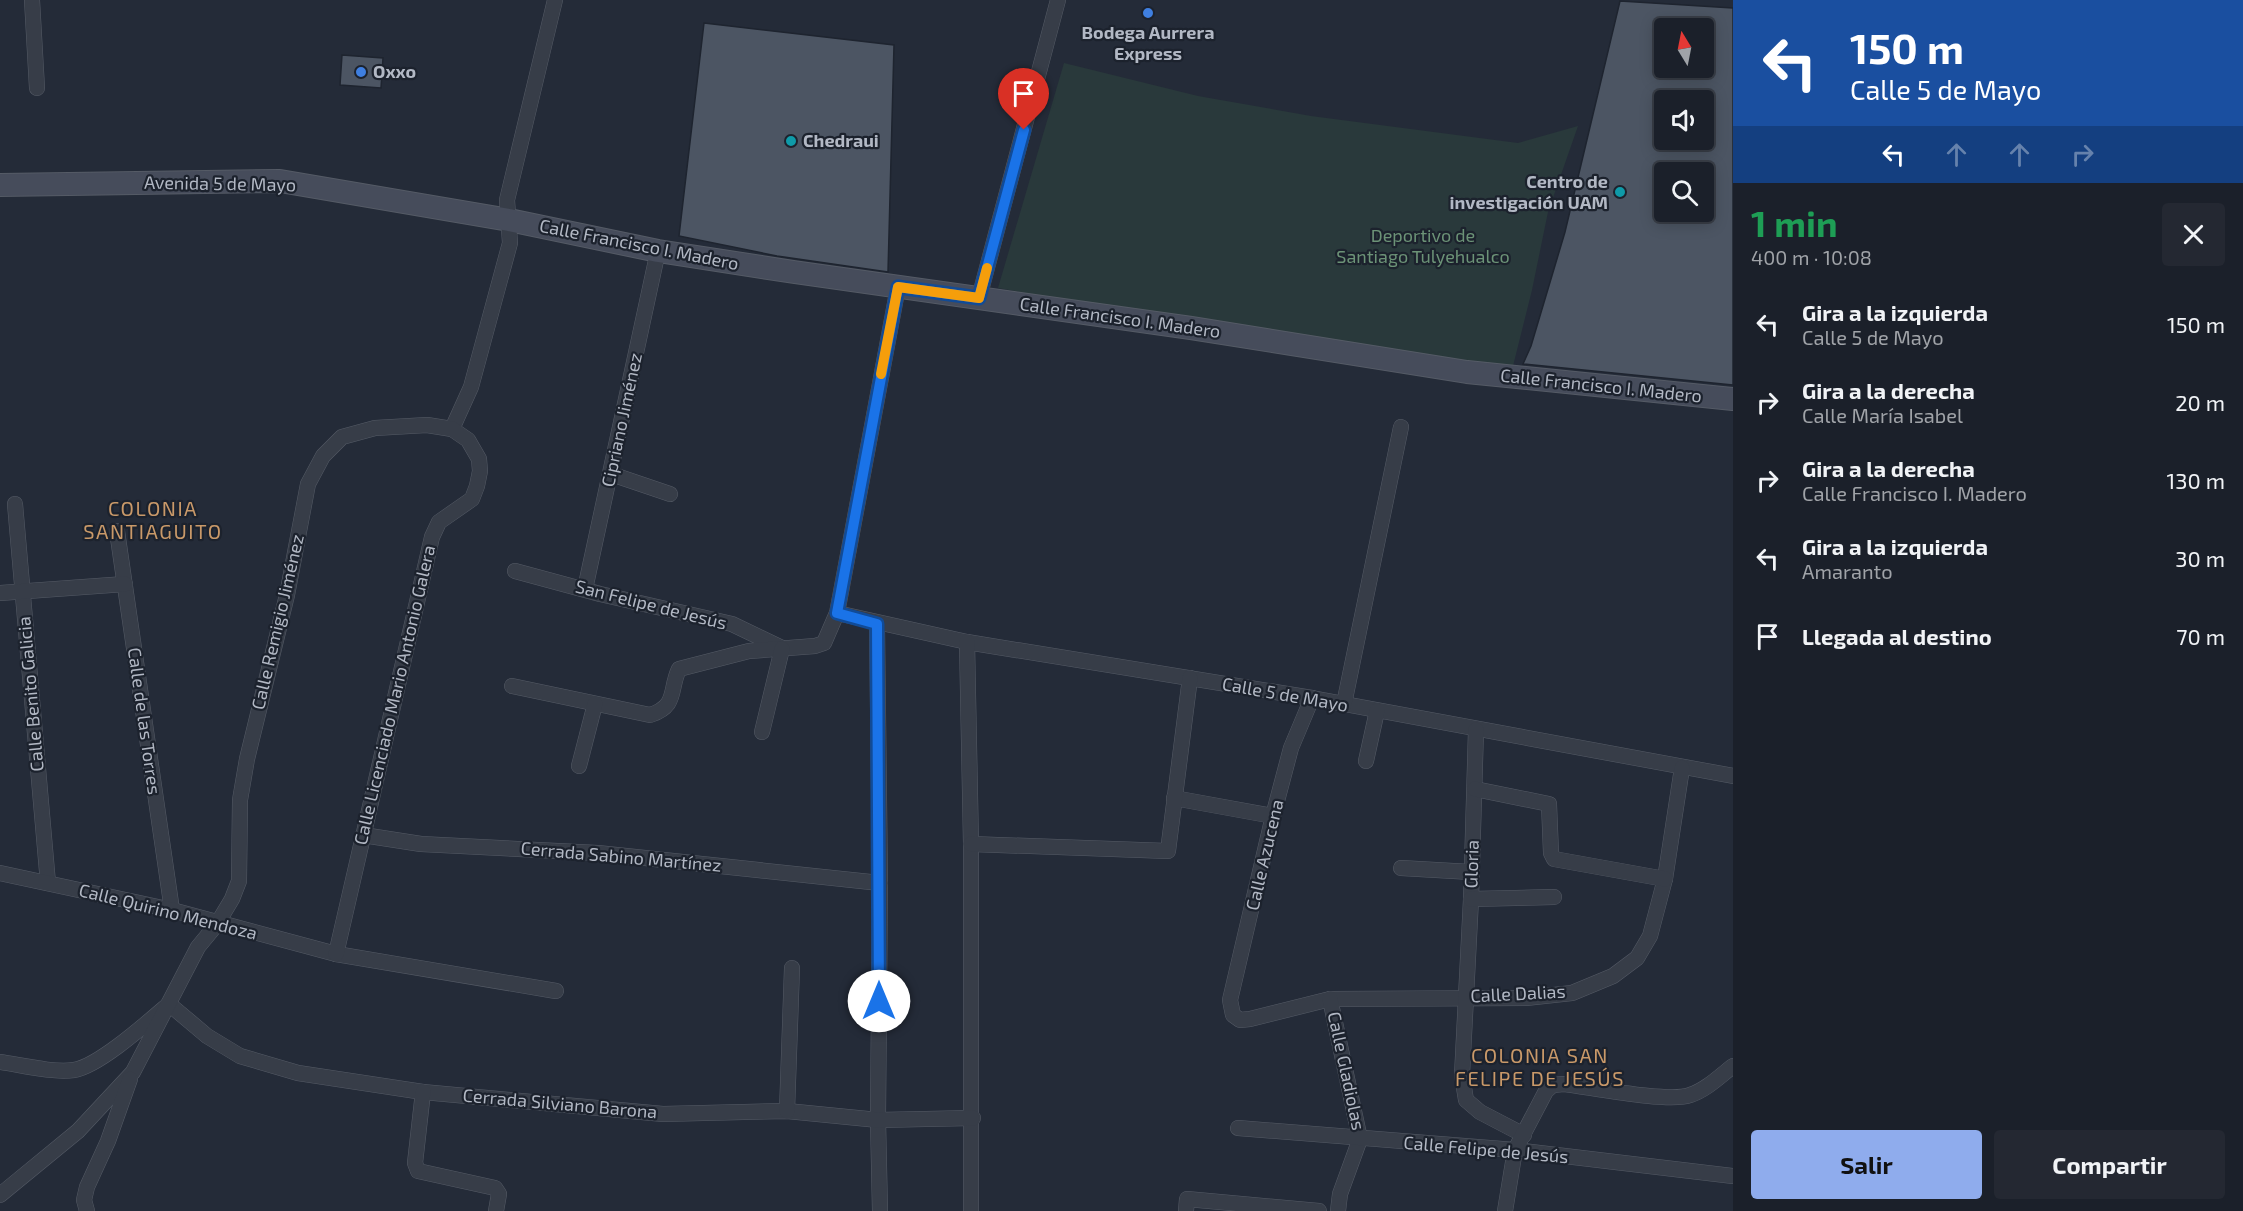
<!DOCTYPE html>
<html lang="es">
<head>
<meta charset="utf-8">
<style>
  :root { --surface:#1b202a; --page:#242832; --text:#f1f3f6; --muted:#a0a3a8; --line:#393e47; --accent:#8faced }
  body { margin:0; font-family:"Exo 2",sans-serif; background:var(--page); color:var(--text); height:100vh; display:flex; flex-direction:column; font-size:22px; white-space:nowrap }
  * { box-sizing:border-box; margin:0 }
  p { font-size:20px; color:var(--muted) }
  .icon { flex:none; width:33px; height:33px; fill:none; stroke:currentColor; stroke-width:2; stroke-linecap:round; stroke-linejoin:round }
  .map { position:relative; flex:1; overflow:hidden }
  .sheet { display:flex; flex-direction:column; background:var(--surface); width:510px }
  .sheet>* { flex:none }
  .hud { background:#1a4fa0; color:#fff; overflow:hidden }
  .needle { width:39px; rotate:350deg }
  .fabs { position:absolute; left:1654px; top:18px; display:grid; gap:12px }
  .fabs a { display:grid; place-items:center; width:60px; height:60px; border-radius:6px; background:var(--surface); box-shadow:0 3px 15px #0003,0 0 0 2px var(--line); font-size:30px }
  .pin { position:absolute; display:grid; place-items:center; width:51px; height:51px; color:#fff; margin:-62px -26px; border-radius:50% 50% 50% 0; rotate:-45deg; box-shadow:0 0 6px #0007 }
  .pin .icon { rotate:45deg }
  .me { position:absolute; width:66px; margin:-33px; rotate:0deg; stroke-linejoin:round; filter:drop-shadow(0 0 4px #0008) }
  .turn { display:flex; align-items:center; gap:21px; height:126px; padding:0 18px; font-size:27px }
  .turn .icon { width:78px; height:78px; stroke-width:2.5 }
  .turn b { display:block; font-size:42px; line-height:51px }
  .lanes { display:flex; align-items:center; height:57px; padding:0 18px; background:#0003; justify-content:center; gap:30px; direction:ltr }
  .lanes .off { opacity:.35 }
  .round { display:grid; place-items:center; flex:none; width:63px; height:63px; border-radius:6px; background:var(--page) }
  .summary { display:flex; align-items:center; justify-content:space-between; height:102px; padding:0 18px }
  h1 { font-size:36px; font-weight:700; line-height:45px; color:#1e9e55 }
  .cta { display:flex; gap:12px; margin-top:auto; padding:12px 18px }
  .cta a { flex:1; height:69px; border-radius:6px; background:var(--accent); color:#111; font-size:24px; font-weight:700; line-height:69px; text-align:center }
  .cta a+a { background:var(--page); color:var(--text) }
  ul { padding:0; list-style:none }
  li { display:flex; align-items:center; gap:18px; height:78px; padding:0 18px }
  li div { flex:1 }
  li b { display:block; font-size:22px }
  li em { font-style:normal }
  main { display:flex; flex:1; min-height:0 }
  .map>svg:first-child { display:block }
</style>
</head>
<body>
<main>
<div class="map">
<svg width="1733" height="1211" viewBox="0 0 1733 1211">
  <rect width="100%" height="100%" fill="#242b38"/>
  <path fill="#29393b" d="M1064,63L1198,96L1311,116L1518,143L1578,126L1548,212L1532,290L1510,378L998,288Z"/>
  <g fill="#4c5563" stroke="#1e242f" stroke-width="1.5" fill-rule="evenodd">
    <path d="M1620,1L1733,8V385L1523,364L1531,346L1565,232ZM1665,28H1704V68H1665ZM1665,100H1704V140H1665ZM1665,172H1704V212H1665Z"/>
    <path d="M704,23L894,45L888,272L777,256L679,236Z"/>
    <path d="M342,55L383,58L381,88L340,85Z"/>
  </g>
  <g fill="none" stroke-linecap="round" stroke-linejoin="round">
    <defs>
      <g id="minor">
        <path d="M32,0L37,88"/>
        <path d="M979,298L1058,0"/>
        <path d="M452,429L471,387L510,243L507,200L555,0"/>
        <path d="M611,474L670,494"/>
        <path d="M15,504L48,883"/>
        <path d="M117,531L172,910"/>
        <path d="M515,571L600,594L732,624L782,648"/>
        <path d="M585,589L658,251"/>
        <path d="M0,593L125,584"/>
        <path d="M837,613L967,642L1312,698L1733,776"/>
        <path d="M877,624L880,883L878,1120L880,1211"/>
        <path d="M967,642L971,844V1211"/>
        <path d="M512,686L650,715C678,706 669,690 679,669L749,651L815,646L824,643L837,613L898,287"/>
        <path d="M1312,698L1291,748L1273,816L1230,1000L1233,1015L1240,1020L1250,1019L1330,999L1526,998L1572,993L1613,976L1637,958L1650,936L1665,879L1682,768"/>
        <path d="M1344,704L1401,427"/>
        <path d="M1476,730L1471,899L1462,1075L1466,1100L1480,1112L1524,1135"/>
        <path d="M762,732L782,649"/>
        <path d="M1366,761L1377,711"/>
        <path d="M579,766L595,704"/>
        <path d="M1475,789L1549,804L1551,853L1554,859L1665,879"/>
        <path d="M1174,798L1273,816"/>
        <path d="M363,835L421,844L598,853L880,883"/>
        <path d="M971,844L1168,851L1190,678"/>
        <path d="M1401,868L1471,872"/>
        <path d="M0,873L172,910L336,954L556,991"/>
        <path d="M1471,899L1554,897"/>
        <path d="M1330,999L1360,1139L1340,1194L1338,1211"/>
        <path d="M0,1062C21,1065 53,1073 74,1070C99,1066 148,1022 169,1004L207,1036L240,1056L298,1073L423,1092L663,1114L787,1111L878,1120L973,1118"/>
        <path d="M423,1092L415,1163L418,1171L495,1188L499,1194L496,1211"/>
        <path d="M787,1111L792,968"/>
        <path d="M1238,1128L1515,1150L1733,1176"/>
        <path d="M0,1195L78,1131L133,1072L198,947L217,924L232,899L239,881L240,800L247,759L287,595L308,484L323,456L342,437L375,428L427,425L452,429L468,440L479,459L480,471L477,486L472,499L439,522L432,537L336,954"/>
        <path d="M87,1211L84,1200L87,1187L108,1141L130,1079"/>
        <path d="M1186,1211L1187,1199L1319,1211"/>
        <path d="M1505,1211L1515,1150L1546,1091L1553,1085L1564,1084C1590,1087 1669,1103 1690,1095C1706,1090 1720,1076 1733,1066"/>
      </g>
      <path id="secondary" d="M0,185L280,181L509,220L658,251L794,272L1191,328L1467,372L1733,399"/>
    </defs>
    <use href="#minor" stroke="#555b66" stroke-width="16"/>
    <use href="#secondary" stroke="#555b66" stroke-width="24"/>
    <use href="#minor" stroke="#373d48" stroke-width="15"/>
    <use href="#secondary" stroke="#464c5b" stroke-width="22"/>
  </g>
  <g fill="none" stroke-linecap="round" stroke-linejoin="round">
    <defs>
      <path id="route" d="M879,1001L877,624L837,613L898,287L979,298L1024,130"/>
    </defs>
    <use href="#route" stroke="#114b97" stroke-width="15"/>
    <use href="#route" stroke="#1a73e8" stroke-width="10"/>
    <path stroke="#f59e0b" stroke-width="10" d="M881,374L898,287L979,298L987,268"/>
  </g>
  <g fill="#3f7fe0" stroke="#1c222d" stroke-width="2">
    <circle cx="1148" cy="13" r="6"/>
    <circle cx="361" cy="72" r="6"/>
  </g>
  <g fill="#0f9aa8" stroke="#1c222d" stroke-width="2">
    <circle cx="791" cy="141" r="6"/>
    <circle cx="1620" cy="192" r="6"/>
  </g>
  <g text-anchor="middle" stroke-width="4.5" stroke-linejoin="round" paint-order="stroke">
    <g font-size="18" font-weight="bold" fill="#b2b8c4" stroke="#1c222d" text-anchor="start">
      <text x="1148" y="39" text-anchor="middle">Bodega Aurrera<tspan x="1148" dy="21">Express</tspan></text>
      <text x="373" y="78">Oxxo</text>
      <text x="803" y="147">Chedraui</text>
      <text x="1608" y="188" text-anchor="end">Centro de<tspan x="1608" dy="21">investigación UAM</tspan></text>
    </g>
    <g font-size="18" fill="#b2b8c4" stroke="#1c222d">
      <text transform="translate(220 184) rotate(1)" y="6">Avenida 5 de Mayo</text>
      <text transform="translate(639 245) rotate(11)" y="6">Calle Francisco I. Madero</text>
      <text transform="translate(1120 318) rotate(8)" y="6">Calle Francisco I. Madero</text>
      <text transform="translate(1601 386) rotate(6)" y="6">Calle Francisco I. Madero</text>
      <text transform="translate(622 420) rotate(-78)" y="6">Cipriano Jiménez</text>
      <text transform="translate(651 605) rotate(14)" y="6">San Felipe de Jesús</text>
      <text transform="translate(278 622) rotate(-77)" y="6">Calle Remigio Jiménez</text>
      <text transform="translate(31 694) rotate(-95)" y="6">Calle Benito Galicia</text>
      <text transform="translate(395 695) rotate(-77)" y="6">Calle Licenciado Mario Antonio Galera</text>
      <text transform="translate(1285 695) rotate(10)" y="6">Calle 5 de Mayo</text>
      <text transform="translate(144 721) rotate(82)" y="6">Calle de las Torres</text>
      <text transform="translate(1265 855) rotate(-77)" y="6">Calle Azucena</text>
      <text transform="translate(621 857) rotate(5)" y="6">Cerrada Sabino Martínez</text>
      <text transform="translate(1472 864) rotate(-88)" y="6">Gloria</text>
      <text transform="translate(168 912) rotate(14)" y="6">Calle Quirino Mendoza</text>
      <text transform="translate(1518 994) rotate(-3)" y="6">Calle Dalias</text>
      <text transform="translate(1346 1071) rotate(78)" y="6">Calle Gladiolas</text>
      <text transform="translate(560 1104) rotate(5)" y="6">Cerrada Silviano Barona</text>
      <text transform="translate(1486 1150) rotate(5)" y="6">Calle Felipe de Jesús</text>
    </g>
    <g font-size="18" fill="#6c9377" stroke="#1c222d">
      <text x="1423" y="242">Deportivo de<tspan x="1423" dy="21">Santiago Tulyehualco</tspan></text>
    </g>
    <g font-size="20" letter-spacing="1.5" fill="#c99969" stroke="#1c222d">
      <text x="153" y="516">COLONIA<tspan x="153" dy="23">SANTIAGUITO</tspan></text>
      <text x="1540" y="1063">COLONIA SAN<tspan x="1540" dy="23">FELIPE DE JESÚS</tspan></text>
    </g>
  </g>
</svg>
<div class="fabs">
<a><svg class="needle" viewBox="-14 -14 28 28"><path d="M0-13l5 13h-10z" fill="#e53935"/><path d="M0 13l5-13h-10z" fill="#a0a3a8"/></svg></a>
<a><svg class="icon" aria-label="sound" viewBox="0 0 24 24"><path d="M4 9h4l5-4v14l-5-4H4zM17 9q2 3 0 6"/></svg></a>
<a><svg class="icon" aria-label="search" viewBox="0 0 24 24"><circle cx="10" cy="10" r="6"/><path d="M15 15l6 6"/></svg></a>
</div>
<div class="pin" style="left:1024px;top:130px;background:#d93025"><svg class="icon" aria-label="arrive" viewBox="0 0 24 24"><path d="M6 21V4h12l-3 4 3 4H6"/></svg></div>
<svg class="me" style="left:879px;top:1001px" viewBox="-20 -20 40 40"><circle r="19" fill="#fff"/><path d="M0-13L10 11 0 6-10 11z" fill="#1a73e8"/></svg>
</div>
<section class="sheet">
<div class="hud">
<div class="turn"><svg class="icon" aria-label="left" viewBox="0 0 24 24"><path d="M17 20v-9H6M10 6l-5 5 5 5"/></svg><div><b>150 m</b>Calle 5 de Mayo</div></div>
<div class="lanes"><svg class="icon" aria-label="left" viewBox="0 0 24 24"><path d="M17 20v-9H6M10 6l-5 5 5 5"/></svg><svg class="icon off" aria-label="ahead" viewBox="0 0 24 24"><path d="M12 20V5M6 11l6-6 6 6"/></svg><svg class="icon off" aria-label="ahead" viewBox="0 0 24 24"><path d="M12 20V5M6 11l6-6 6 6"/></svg><svg class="icon off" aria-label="right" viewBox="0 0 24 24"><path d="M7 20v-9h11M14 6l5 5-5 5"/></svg></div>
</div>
<div class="summary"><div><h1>1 min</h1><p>400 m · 10:08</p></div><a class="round"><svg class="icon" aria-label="close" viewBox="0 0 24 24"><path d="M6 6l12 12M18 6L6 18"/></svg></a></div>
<ul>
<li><svg class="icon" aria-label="left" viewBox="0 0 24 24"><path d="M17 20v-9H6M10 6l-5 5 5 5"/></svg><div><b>Gira a la izquierda</b><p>Calle 5 de Mayo</p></div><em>150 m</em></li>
<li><svg class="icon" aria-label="right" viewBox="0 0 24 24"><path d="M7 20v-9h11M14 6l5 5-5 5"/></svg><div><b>Gira a la derecha</b><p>Calle María Isabel</p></div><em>20 m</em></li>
<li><svg class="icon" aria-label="right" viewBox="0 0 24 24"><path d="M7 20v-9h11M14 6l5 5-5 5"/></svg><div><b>Gira a la derecha</b><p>Calle Francisco I. Madero</p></div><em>130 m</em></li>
<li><svg class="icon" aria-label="left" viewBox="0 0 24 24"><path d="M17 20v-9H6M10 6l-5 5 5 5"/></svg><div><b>Gira a la izquierda</b><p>Amaranto</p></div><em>30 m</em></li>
<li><svg class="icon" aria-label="arrive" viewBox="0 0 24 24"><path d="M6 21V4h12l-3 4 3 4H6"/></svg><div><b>Llegada al destino</b></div><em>70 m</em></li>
</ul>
<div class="cta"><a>Salir</a><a>Compartir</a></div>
</section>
</main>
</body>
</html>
